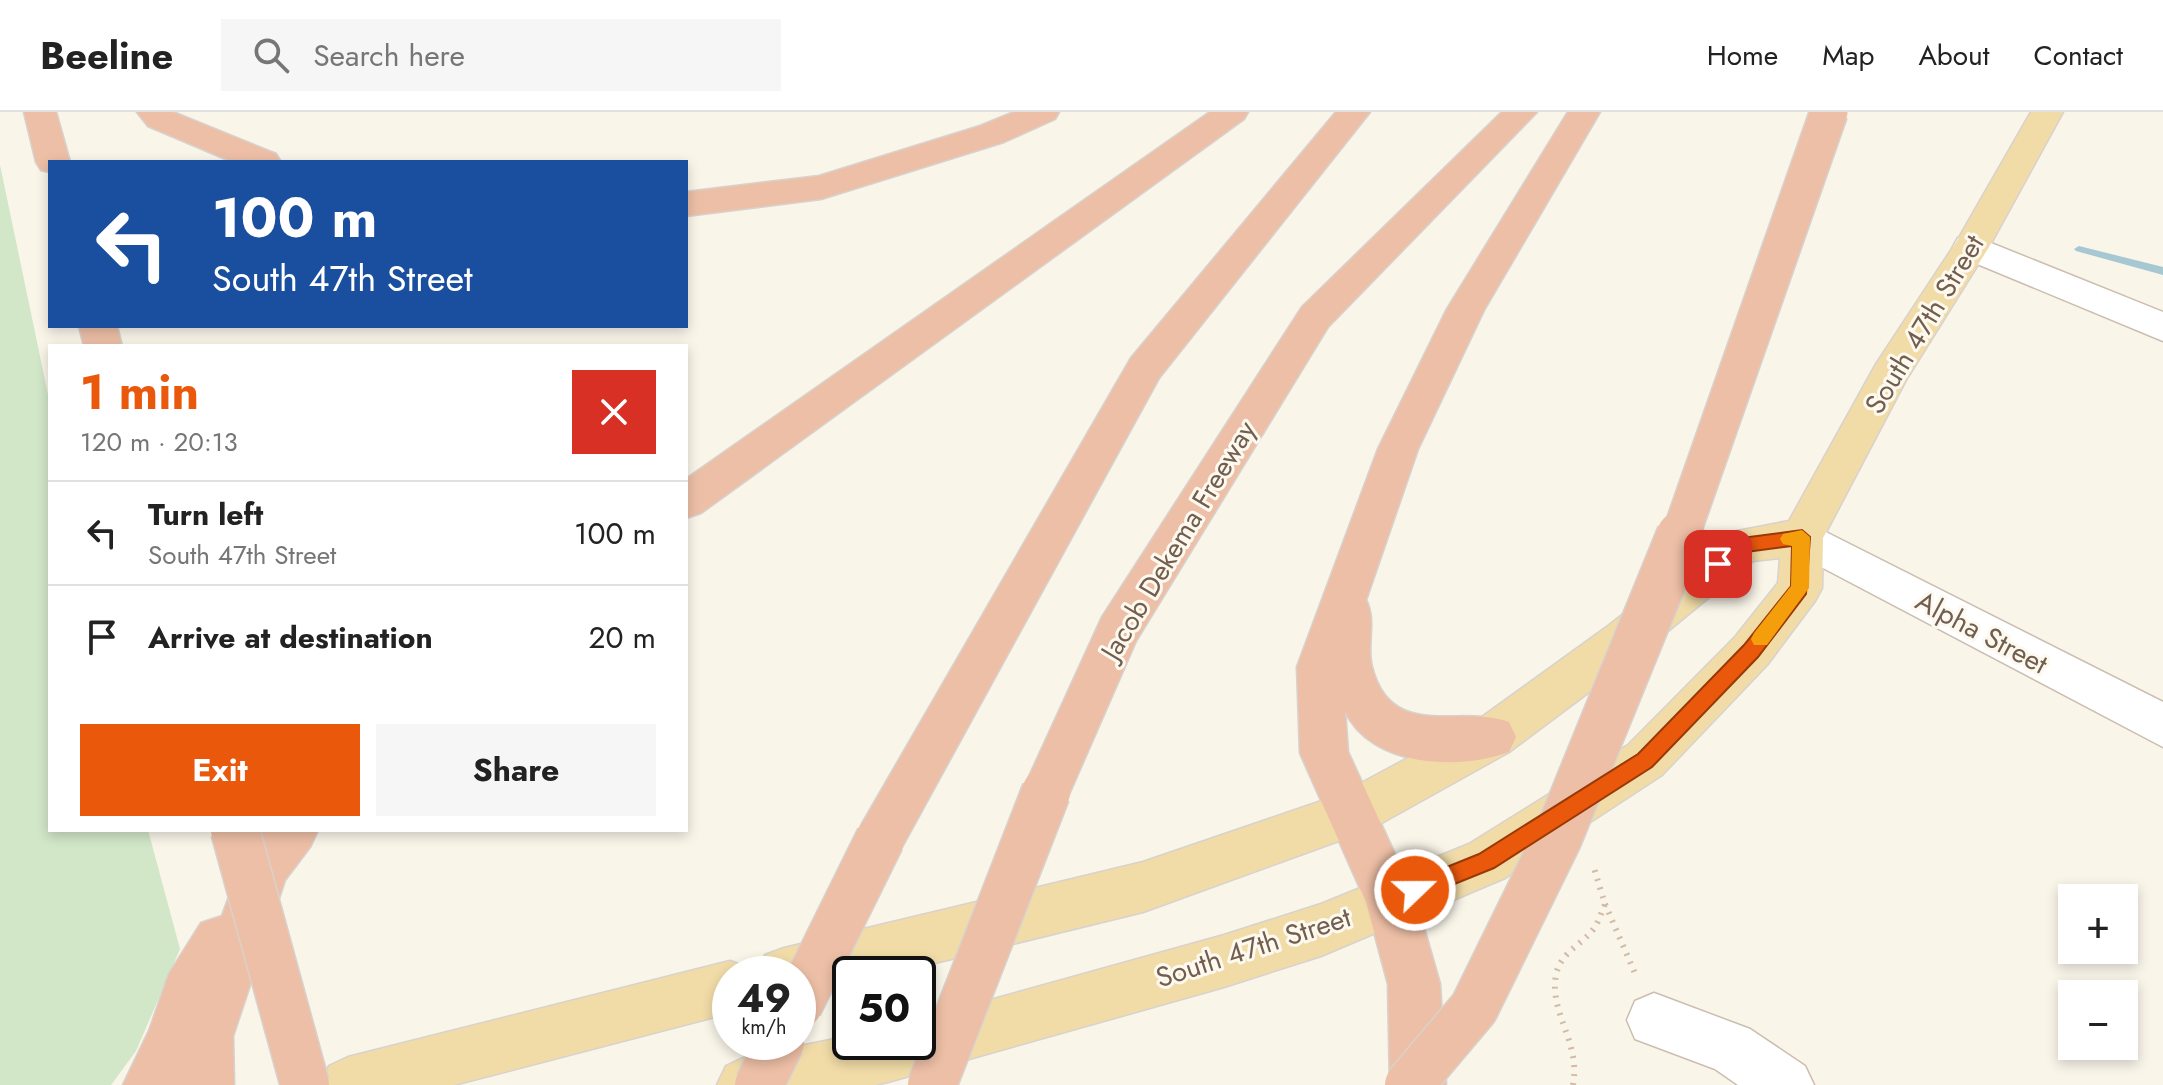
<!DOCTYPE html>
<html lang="en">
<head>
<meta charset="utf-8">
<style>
  :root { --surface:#fff; --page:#f6f6f6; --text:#222; --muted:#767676; --line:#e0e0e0; --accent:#ea580c }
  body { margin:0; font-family:Jost,sans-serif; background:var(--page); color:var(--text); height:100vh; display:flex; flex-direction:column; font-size:30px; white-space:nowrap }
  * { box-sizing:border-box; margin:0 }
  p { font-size:26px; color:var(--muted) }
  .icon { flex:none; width:44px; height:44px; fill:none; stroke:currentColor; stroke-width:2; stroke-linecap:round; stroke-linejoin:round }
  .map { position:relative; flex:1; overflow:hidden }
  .side { position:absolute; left:48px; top:232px; width:640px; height:488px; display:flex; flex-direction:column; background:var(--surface); border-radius:0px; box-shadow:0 4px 12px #0003 }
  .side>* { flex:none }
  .hud { position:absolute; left:48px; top:48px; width:640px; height:168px; border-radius:0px; box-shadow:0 4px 12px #0003; background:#1a4fa0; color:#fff; overflow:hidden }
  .buttons { position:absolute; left:2058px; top:772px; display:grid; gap:16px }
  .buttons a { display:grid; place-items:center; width:80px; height:80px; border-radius:0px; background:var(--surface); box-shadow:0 4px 12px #0003; font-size:40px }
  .speed { position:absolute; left:712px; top:844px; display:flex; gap:16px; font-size:40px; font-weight:700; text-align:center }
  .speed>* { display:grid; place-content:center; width:104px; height:104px; border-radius:50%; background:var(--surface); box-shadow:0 4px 12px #0003; line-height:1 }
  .speed small { font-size:20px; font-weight:400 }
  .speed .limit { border:4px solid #111; border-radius:12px; background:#fff; color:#111 }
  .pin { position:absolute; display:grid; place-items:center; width:68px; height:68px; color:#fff; margin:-34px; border-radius:16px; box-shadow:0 4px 12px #0006 }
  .me { position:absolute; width:88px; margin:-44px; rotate:68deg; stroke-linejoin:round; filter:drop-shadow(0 0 6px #0008) }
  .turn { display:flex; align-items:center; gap:28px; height:168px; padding:0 32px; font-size:36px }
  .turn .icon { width:104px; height:104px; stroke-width:2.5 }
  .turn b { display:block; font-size:56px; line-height:68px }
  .round { display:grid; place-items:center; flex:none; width:84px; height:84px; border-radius:0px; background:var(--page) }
  .head { display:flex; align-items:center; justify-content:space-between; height:136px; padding:0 32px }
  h1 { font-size:48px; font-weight:700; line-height:60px; color:var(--accent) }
  .action { display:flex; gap:16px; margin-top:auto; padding:16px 32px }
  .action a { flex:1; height:92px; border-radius:0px; background:var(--accent); color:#fff; font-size:32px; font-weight:700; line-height:92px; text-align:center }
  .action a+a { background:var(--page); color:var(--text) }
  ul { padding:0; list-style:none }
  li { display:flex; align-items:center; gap:24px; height:104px; padding:0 32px; border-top:2px solid var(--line) }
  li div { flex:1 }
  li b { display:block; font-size:30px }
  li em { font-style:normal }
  header { display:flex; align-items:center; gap:48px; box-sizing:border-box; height:112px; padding:0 40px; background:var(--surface); border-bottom:2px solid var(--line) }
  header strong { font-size:38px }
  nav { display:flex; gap:44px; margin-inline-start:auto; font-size:28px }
  .search { width:560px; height:72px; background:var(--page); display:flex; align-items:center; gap:20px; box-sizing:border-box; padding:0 28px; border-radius:0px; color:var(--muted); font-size:30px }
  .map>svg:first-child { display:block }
</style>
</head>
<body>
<header>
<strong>Beeline</strong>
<div class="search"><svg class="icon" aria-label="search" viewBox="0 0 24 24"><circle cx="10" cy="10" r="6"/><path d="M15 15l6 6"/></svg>Search here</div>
<nav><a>Home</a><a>Map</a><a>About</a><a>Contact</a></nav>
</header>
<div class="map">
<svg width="2163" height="973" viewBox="0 0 2163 973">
  <rect width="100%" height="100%" fill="#faf5e9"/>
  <path fill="#d2e6c8" d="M0,53L50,292V718H148L180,837L136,939L111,973H0Z"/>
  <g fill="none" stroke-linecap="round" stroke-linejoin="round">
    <path fill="#a6c8d2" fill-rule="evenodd" d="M2079,134L2163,155V163L2076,139L2074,137Z"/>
    <defs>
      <g id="minor">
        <path d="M1971,123L2163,200V229L1958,144L1953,135L1958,126Z"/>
        <path d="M1802,408L2163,590V635L1787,437L1781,425L1787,413Z"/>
        <path d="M1654,881L1750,917L1805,954L1814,973H1738L1715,957L1635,927L1627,908L1635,889Z"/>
      </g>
      <g id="major">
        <path d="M2031,0H2063L1989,135L1906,268L1823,426L1822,476L1815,489L1767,553L1662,663L1505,766L1321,844L1224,875L888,970L875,973H717L726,954L745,945L850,924V930H918V908L1224,823L1321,792L1469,732L1628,633L1735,525L1778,471L1780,446L1753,449L1640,542L1509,640L1369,718L1143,800L890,862H850V872L798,885V862H758L765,843L784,836L1143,750L1339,683L1475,610L1608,514L1727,421L1789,409L1876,252L1957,129Z"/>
        <path d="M730,849L749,856L751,862H730V901L454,973H320L329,954L348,945Z"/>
      </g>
      <g id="highway">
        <path d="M24,0H56L70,50H50V60L41,58L36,50Z"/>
        <path d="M137,0H173L276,42L281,50H233L148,14Z"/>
        <path d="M1014,0H1059L1055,7L1004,30L821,87L686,104V80L819,64L980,14Z"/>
        <path d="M1210,0H1248L1244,7L701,401L686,406V367Z"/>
        <path d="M1336,0H1370L1159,266L897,744L880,751L863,744L855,727L863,710L1131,246Z"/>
        <path d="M1502,0H1537L1328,215L1136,529L1063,696L1046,703L1029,696L1022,680L1102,505L1302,195Z"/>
        <path d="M1568,0H1600L1484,198L1418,337L1366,488C1377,510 1366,532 1372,555C1391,630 1460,592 1509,610L1516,625L1509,640C1459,659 1371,655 1345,599L1348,640L1416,788L1440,872L1446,973H1390L1388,872L1366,790L1300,641L1297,555L1378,337L1447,197Z"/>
        <path d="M79,214H117L122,234H84Z"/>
        <path d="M262,718H318L310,735L285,768L233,924L234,973H123L149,919L169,862L201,811L222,804L246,738Z"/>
      </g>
    </defs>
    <use href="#minor" stroke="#cbbeb0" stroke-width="3"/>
    <use href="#major" stroke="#d8d2ce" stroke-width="3"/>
    <use href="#highway" stroke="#d8d2ce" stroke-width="3"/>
    <g stroke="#d1bba6" stroke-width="6" stroke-dasharray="2 7" stroke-linecap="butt">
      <path d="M1605,792L1637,866"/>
      <path d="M1573,973C1581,930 1549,902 1556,863C1560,842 1579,834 1591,820C1598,813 1601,801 1605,792L1593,753"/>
    </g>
    <use href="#minor" fill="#fff" fill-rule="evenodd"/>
    <use href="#major" fill="#f1dca8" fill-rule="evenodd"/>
    <use href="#highway" fill="#edbfa6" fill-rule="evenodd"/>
    <defs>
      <path id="highway-bridge-far1" d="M1680,425L1829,0"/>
      <g id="highway-bridge">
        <path d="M235,718L305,973"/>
        <path d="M798,893L880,727"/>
        <path d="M759,973L780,930"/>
        <path d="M932,973L1046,680"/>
        <path d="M1409,973L1474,896L1558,725L1681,423"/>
      </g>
    </defs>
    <use href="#highway-bridge-far1" stroke="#d8d2ce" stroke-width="40" stroke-linecap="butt"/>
    <use href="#highway-bridge" stroke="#d8d2ce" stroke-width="51" stroke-linecap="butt"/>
    <use href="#highway-bridge-far1" stroke="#edbfa6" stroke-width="37"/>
    <use href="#highway-bridge" stroke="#edbfa6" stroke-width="48"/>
  </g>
  <path fill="#ea580c" stroke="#983908" stroke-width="2" d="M1802,418L1810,425L1806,482L1758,545L1652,655L1494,756L1415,788L1407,785L1404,778L1407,771L1479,742L1638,642L1744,533L1791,474L1792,434L1746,440L1718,459L1709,452L1712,447L1742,426Z"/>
  <path fill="#f59e0b" d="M1802,418L1810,425L1809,476L1767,533H1754L1751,527L1754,521L1791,474L1792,434L1783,432L1780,427L1783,422Z"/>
  <g text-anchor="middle" stroke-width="6" stroke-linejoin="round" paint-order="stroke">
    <g font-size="28" fill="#725e4f" stroke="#fdf9ef">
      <text transform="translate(1924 212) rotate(-59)" y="10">South 47th Street</text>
      <text transform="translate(1178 428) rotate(-59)" y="10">Jacob Dekema Freeway</text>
      <text transform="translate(1982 520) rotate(28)" y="10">Alpha Street</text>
      <text transform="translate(1253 835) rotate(-18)" y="10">South 47th Street</text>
    </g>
  </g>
</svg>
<div class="buttons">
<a>+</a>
<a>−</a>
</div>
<div class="speed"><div>49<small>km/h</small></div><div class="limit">50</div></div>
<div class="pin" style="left:1718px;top:452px;background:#d93025"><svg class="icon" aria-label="arrive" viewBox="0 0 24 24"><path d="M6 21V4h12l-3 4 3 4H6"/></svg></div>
<svg class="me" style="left:1415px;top:778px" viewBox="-20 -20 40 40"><circle r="17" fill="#ea580c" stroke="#fff" stroke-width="3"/><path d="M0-11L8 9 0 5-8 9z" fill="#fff"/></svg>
<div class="hud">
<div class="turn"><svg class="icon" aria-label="left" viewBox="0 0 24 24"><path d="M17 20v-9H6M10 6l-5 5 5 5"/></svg><div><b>100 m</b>South 47th Street</div></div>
</div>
<section class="side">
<div class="head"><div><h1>1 min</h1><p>120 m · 20:13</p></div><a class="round" style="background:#d93025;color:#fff"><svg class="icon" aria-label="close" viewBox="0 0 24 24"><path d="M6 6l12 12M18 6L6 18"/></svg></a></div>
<ul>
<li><svg class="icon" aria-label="left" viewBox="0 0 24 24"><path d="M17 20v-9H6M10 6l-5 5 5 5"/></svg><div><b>Turn left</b><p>South 47th Street</p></div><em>100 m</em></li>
<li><svg class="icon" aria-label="arrive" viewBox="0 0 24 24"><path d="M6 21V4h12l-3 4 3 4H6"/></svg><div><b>Arrive at destination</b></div><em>20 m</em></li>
</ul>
<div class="action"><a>Exit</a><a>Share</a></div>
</section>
</div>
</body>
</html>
